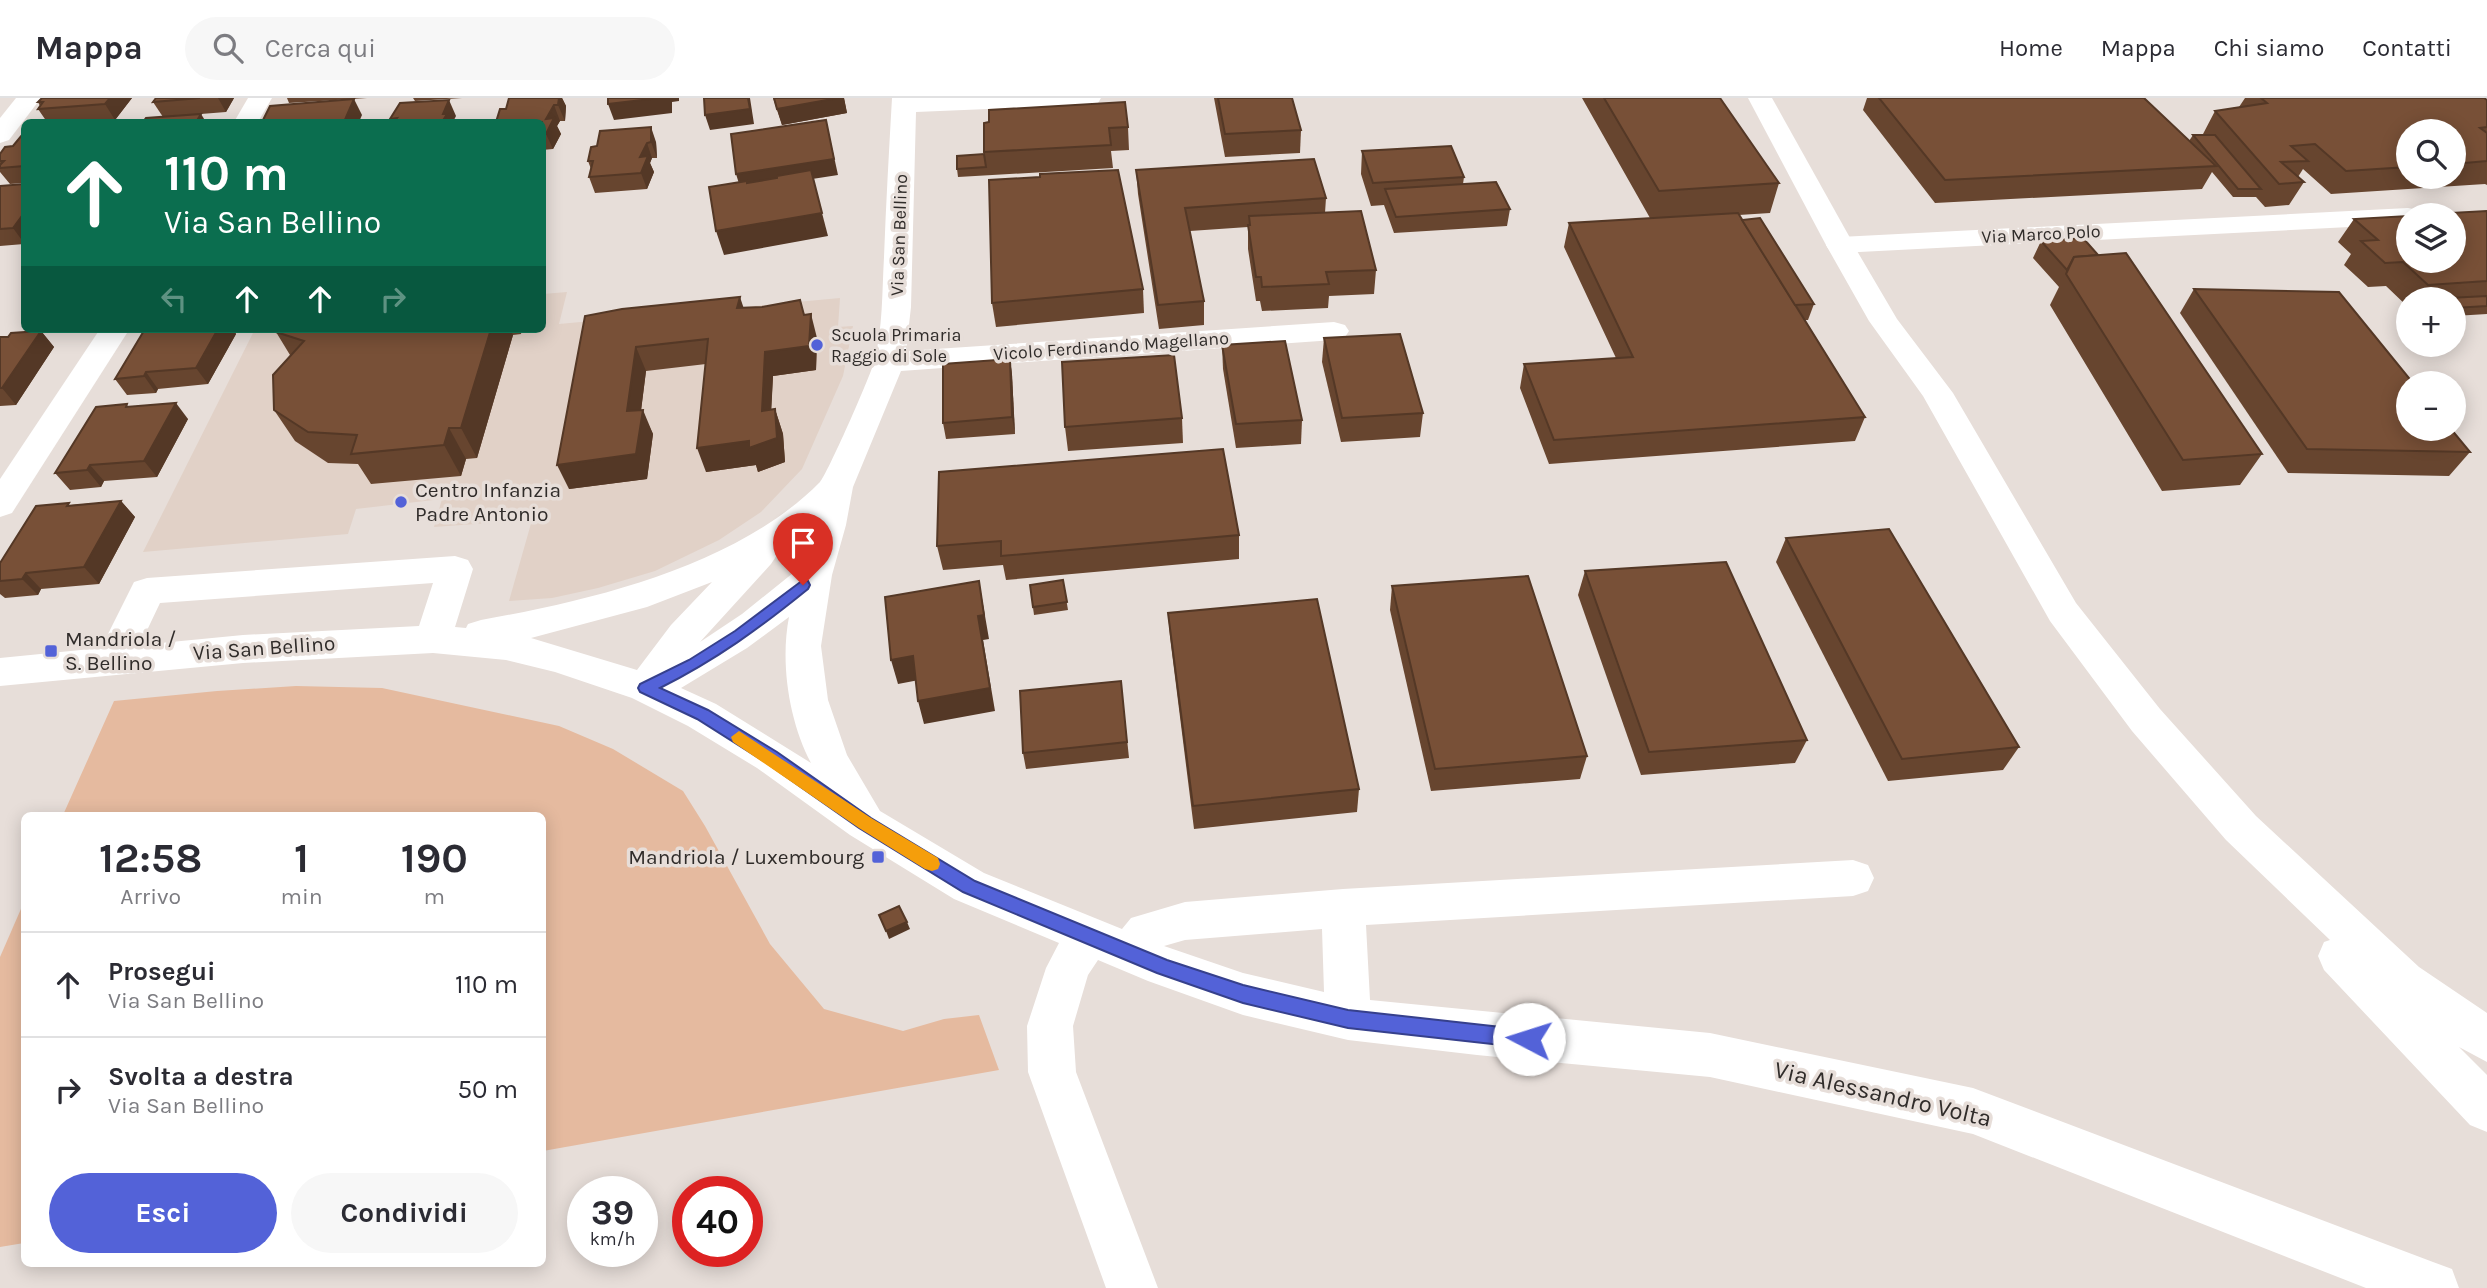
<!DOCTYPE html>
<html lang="it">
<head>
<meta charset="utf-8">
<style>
  :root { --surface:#fff; --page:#f7f7f7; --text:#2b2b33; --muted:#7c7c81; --line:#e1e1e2; --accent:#5362d8 }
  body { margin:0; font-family:Karla,sans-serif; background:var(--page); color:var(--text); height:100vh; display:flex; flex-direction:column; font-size:26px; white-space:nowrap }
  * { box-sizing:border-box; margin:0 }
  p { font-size:23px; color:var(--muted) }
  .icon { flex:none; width:38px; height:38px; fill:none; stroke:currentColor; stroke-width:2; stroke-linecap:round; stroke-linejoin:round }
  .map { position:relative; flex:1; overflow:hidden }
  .panel { position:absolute; left:21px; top:714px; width:525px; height:455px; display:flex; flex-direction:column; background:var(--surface); border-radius:10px; box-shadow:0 4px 18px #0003 }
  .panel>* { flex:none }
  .guide { position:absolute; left:21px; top:21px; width:525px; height:214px; border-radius:10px; box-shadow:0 4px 18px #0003; background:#0b6e4f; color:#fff; overflow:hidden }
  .fabs { position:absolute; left:2396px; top:21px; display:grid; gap:14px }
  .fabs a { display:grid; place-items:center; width:70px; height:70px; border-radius:50%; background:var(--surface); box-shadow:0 4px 18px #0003; font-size:35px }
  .speed { position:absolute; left:567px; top:1078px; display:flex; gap:14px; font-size:35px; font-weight:700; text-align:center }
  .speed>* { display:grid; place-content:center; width:91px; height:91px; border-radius:50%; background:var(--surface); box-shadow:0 4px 18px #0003; line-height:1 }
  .speed small { font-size:18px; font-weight:400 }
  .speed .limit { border:10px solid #d22; background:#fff; color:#111 }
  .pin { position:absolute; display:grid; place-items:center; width:60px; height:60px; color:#fff; margin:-72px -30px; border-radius:50% 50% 50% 0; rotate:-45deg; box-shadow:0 0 7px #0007 }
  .pin .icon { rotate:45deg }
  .me { position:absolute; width:77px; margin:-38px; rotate:275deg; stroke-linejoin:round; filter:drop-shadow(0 0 5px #0008) }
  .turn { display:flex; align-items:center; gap:24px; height:147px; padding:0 28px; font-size:32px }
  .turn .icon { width:91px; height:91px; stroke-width:2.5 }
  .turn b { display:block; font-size:49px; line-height:60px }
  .lanes { display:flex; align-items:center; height:66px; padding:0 28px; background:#0003; justify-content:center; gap:35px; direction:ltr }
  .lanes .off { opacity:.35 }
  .eta { display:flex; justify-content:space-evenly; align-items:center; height:119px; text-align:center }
  .eta b { font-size:42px; font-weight:700; line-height:49px }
  .primary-button { display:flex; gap:14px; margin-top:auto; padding:14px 28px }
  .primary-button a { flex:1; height:80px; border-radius:42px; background:var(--accent); color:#fff; font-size:28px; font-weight:700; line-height:80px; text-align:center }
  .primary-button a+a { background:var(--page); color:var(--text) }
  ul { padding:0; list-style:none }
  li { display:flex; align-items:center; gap:21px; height:105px; padding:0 28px; border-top:2px solid var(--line) }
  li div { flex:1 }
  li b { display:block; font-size:26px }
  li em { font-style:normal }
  header { display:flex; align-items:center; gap:42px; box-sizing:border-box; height:98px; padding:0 35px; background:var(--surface); border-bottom:2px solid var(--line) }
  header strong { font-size:33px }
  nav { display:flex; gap:38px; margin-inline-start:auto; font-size:24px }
  .search { width:490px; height:63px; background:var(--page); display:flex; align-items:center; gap:18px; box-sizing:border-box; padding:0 24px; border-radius:38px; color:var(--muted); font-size:26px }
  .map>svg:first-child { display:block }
</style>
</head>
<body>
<header>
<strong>Mappa</strong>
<div class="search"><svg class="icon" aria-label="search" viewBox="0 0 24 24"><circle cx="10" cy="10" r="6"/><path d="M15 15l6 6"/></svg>Cerca qui</div>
<nav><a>Home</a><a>Mappa</a><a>Chi siamo</a><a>Contatti</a></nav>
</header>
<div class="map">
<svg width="2487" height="1190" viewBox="0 0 2487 1190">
  <rect width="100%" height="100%" fill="#e7ded9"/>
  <path fill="#e1d1c7" d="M567,194L559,226L840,200L838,229L853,228L843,278L802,371L761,414L719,442L655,473L598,490L552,500L509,503L532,422L434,429L442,401L356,411L348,436L143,454L255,231H542L543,196Z"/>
  <g fill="#e5ba9f">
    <path d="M296,588L382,590L559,628L613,651L683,693L705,728L770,846L824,911L903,933L944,921L979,917L999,972L543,1053L542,718L63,717L114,603L217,593Z"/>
    <path d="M24,804V1145L0,1149V859Z"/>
  </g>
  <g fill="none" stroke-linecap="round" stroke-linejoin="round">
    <g fill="#fff" fill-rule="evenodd">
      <path d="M16,0H41L9,42L0,45V20Z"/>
      <path d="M248,0H272L258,24H234Z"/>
      <path d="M892,0H1101L1098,5L1089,7L916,14L911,209L906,253L1334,224L1345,227L1349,233L1345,239L1334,242L901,273L853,389L846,427L832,477L821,548L828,602L847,657L880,713L984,775L1122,831L1131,820L1185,804L1343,791L1853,762L1868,767L1874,780L1868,793L1853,798L1366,827L1370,902L1710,935L1973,990L2433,1164L2452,1171L2459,1190H2366L1973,1036L1710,979L1477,957L1348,942L1243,917L1148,883L1098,862L1088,877L1073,928L1076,974L1158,1190H1106L1028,974L1027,928L1046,870L1059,845L954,801L850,737L757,670L688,628L632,600L555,574L506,562L433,555L243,565L0,588V560L101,550L134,484L147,480L455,458L468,462L473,471L455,529L466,530L468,526L481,522C593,502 737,468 820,384C827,377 870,279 874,264C883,231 882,193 884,159C886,106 889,53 892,0ZM812,427L798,471L742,516L700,544L771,466L777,457L774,452ZM712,484L671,527L637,572L531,540L647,509ZM433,485L419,528L243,537L140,547L160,505ZM789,519C780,565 789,623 811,665L716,606L681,590L747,550ZM1322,831L1324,894L1243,875L1164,848L1185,842Z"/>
      <path d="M2474,0H2487V7L2477,5Z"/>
      <path d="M2408,110L2418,112L2421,117H2408V126L1840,155L1830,153L1826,147L1830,141L1840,139Z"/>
      <path d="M100,231H124L127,235L12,415L0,419V381Z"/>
    </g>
    <path fill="#fff" fill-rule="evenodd" d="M1748,0H1772L1854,147L1850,153L1840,155L1830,153L1826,147Z"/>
    <path fill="#fff" fill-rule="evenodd" d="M1840,139L1850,141L1897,221L1953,295L2076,505L2160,611L2256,718L2419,869L2487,915V964L2459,949L2487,977V1034L2470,1027L2324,872L2318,858L2324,844L2330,842L2226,742L2132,633L2050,523L1923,298L1869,223L1826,147L1830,141Z"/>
  </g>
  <g fill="#67452f" fill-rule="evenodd">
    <path d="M42,0H132L115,22L79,24H47L38,11L40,8L38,4Z"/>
    <path d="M156,0H234L226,14L163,19L153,4Z"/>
    <path d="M287,0H367L289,5Z"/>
    <path d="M413,0H462L415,3Z"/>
    <path d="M509,0H562L566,8L565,23H560L557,28L561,36L553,51L542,52V24L506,11Z"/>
    <path d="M773,0H844L847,15L782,27Z"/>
    <path d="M1214,0H1218L1301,32L1300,55L1225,59Z"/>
    <path d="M1582,0H1720L1779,85L1770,115L1739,117L1814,206L1808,222H1805L1865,319L1855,343L1549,366L1520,290L1524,266L1616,260L1564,149L1569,125L1650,120Z"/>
    <path d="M1867,0H2144L2189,43L2193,37H2203V36L2215,13L2239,9L2245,0H2484L2487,2V87L2485,86L2331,96L2303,71L2298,79L2304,84L2289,107L2265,109L2256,99H2233L2212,74L2202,91L1935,105L1863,12ZM2408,33H2454V79H2408Z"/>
    <path d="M984,25L1128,29L1129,52L1111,53L1113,70L958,79L957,71L984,56Z"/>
    <path d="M600,33L656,44L657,60H652L650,65L654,74L647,91L595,95L589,79L591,71L588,63L597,48Z"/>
    <path d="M24,37V85L10,86L0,74V56L13,48Z"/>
    <path d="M1362,53L1464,79L1463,86L1510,111L1507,128L1394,135L1384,107L1371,108L1361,76Z"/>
    <path d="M1136,72L1326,100L1325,115L1376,172L1374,196L1329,198L1328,210L1262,213L1260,203H1256L1248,151V129L1190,133L1204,203V227L1159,231L1138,96Z"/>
    <path d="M24,86V146L0,148V88Z"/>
    <path d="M2487,113V216L2454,218V201H2408V209L2386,188L2368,189L2344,167L2351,156L2338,144L2354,121Z"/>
    <path d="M2041,143L2262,356L2240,387L2162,393L2050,207L2059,189L2033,160Z"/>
    <path d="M1143,191L1144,215L996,229L992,205Z"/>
    <path d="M2194,191L2470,354L2449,378L2288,375L2180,215Z"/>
    <path d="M743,210L804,217L817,240L816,272L773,278L771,312L775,311L783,336L785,364L758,374L756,367L706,374V266L646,273L641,312L653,336L647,381L569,391L585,218Z"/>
    <path d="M145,231H233L236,236L208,286L158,291L156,295L127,297L115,281Z"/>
    <path d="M283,231H522L521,236L513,237L477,360L466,361L461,378L371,386L358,366L328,365L295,343L274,312L290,257L276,234Z"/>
    <path d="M41,233L54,249L16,307L0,308V239H8Z"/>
    <path d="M1324,240L1423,315L1420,339L1341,344L1322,264Z"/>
    <path d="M1222,247L1302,322L1301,346L1236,350L1223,271Z"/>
    <path d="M1010,261L1012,277L1015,336L946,341L943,325Z"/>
    <path d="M129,308L188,321L157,379L104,383L101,389L70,392L55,375Z"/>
    <path d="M1182,320L1183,345L1068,353L1065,329Z"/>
    <path d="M939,374L1239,437V461L1006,482L1003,467L943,472L937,448Z"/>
    <path d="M121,403L135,419L99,486L41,491L38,497L5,500L0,496V465L71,407Z"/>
    <path d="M1786,440L2019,649L2003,672L1888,683L1776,464Z"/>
    <path d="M1585,473L1807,642L1795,665L1641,677L1578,497Z"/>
    <path d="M1063,482L1068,512L1034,517L1030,487Z"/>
    <path d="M1392,488L1587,658L1580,681L1431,693L1390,512Z"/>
    <path d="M1168,515L1359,691L1357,714L1194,731L1170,539Z"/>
    <path d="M1121,583L1129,660L1026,671L1023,655Z"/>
  </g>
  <g fill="#543826">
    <path d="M110,0H132L115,22L105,6Z"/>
    <path d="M218,0H234L226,14Z"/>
    <path d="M559,0H562L566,8L565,23L558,7Z"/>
    <path d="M659,0H679V3L672,4V15L614,22L608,6Z"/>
    <path d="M748,0H750L754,26L710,32L705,17Z"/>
    <path d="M838,0H844L847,15L782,27L777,11Z"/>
    <path d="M354,1L362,17L359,24H344Z"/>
    <path d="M449,2L456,18L453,24H442L443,16Z"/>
    <path d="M554,7L560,23L557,28L561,36L553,51L546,36V21Z"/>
    <path d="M201,16L206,24H196Z"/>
    <path d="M826,22L838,77L741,92L736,76Z"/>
    <path d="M651,29L656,44L657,60L651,44Z"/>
    <path d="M647,45L652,60L650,65L654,74L647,91L641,75L640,59Z"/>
    <path d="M24,115V145L13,130Z"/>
    <path d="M822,115L828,138L724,157L716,133Z"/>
    <path d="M740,199L748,223L737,210Z"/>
    <path d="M811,216L817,240L816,272L773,278L770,338L762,313L765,254Z"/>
    <path d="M218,231H233L236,236L208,286L196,270Z"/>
    <path d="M491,231H510L513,237L477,360L461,330Z"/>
    <path d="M41,233L54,249L16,307L2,290Z"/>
    <path d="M636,249L646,273L638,337L627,313Z"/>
    <path d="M1010,261L1012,277L1015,336L1012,319Z"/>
    <path d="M146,274L158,291L156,295L144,278Z"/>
    <path d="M176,305L188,321L157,379L144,363Z"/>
    <path d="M775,311L783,336L785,364L758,374L756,367L706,374L697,350Z"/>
    <path d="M643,312L653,336L647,381L569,391L557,367Z"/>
    <path d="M449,330L466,361L461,378L444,347Z"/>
    <path d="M90,367L104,383L101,389L87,372Z"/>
    <path d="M121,403L135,419L99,486L84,469Z"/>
    <path d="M26,475L41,491L38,497L22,481Z"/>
    <path d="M979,483L989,541L983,542L995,613L924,626L918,603L978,518Z"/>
    <path d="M913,558L919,582L898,586L891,562Z"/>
    <path d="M907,824L910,831L889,841L886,833Z"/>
  </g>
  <g fill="#785037" stroke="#543826" stroke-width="2">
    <path d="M42,0H110L105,6L38,11L43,4H38Z"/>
    <path d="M156,0H200L153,4Z"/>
    <path d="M509,0H559L558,7H554L546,21L554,20L546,36H542V24H496L500,11H506Z"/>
    <path d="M608,0H659L608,6Z"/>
    <path d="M704,0H748L750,11L705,17Z"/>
    <path d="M774,0H838L777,11Z"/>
    <path d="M1218,0H1292L1301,32L1225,36Z"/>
    <path d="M1604,0H1720L1779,85L1659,93Z"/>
    <path d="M1879,0H2144L2216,68L1945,82Z"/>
    <path d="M2261,0H2484L2487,2V29L2480,30L2487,35V63L2454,66V33H2408V69L2346,73L2315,46L2291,48L2308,63L2281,64L2304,84L2279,86L2215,13L2267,5Z"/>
    <path d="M354,1L344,24H262L270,8Z"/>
    <path d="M449,2L443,16H447L442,24H394L397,20L390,21L400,5Z"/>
    <path d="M1125,4L1128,29L1109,30L1111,47L984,54V25L989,24V12Z"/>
    <path d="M201,16L196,24H143L146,20Z"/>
    <path d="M826,22L834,61L736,76L731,36Z"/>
    <path d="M651,29V44L647,45L640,59L648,58L641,75L589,79L593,63H588L591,49L597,48L600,33Z"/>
    <path d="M22,37H24V68L0,70V67L4,63H0V56L5,49L13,48Z"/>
    <path d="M2193,37H2215L2261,91H2238Z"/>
    <path d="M1451,48L1464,79L1373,85L1362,53Z"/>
    <path d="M984,56L986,69L957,71V58Z"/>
    <path d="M1314,61L1326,100L1185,110L1204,203L1158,207L1136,72Z"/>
    <path d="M811,72L822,115L716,133L709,89L747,83V85L777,80V78Z"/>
    <path d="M1118,72L1143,191L992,205L989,82L1040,79V76Z"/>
    <path d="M1496,84L1510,111L1396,119L1385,91Z"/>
    <path d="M24,86V115L13,130L0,131V88Z"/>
    <path d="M1361,113L1376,172L1326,174L1329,186L1262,189L1261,179H1256L1248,127H1250L1249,118Z"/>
    <path d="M2487,113V183L2428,187L2403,164L2385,165L2361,143L2378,142L2354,121L2408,118V163H2454V117H2415Z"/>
    <path d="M1738,115L1865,319L1554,342L1524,266L1633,259L1569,125Z"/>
    <path d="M1760,120L1814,206L1795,207L1742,122Z"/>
    <path d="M2083,140L2098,157L2074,159L2067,172L2041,143Z"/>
    <path d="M2126,155L2262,356L2183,362L2066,176L2074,159Z"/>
    <path d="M2194,191L2339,194L2413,285H2408V331H2451L2470,354L2307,351Z"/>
    <path d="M2487,198V208L2454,210V201H2429Z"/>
    <path d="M740,199L737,210L762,209L800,202L804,217L811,216L809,248L765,254L762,313L775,311L777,340L749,350V343L697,350L708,241L636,249L627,313L643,312L636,356L557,367L585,218L622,211Z"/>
    <path d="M145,231H218L196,270L146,274L144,278L115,281Z"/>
    <path d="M283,231H491L461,330H449L444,347L351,356L357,337L308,334L274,312L273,277L304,243L276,234Z"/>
    <path d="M41,233L2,290H0V239H8L11,235Z"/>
    <path d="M1400,236L1423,315L1342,320L1324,240Z"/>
    <path d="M1285,243L1302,322L1236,326L1222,247Z"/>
    <path d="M1174,257L1182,320L1065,329L1062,264Z"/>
    <path d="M1010,261L1012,319L943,325V266Z"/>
    <path d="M176,305L144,363L90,367L87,372L55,375L96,309L127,306L126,309Z"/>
    <path d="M1223,351L1239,437L1001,458V443L937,448L939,374Z"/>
    <path d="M121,403L84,469L26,475L22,481L0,483V465L36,408L69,405L67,408Z"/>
    <path d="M1889,431L2019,649L1902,661L1786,440Z"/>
    <path d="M1726,464L1807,642L1649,654L1585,473Z"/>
    <path d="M1528,478L1587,658L1435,671L1392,488Z"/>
    <path d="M1063,482L1067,504L1033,509L1030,487Z"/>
    <path d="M979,483L984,517L978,518L990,590L918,603L913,558L891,562L885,499Z"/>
    <path d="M1317,501L1359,691L1193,708L1168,515Z"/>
    <path d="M1121,583L1127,644L1023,655L1020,593Z"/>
    <path d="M899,808L907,824L886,833L879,817Z"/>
  </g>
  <path fill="#5362d8" stroke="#36408c" stroke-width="2" d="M803,482L808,483L810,487L808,491C760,530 716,562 660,590L708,612L777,654L871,720L975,783L1167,862L1243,887L1348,912L1529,932L1536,934L1539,941L1536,947L1529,950L1348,930L1243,905L1157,875L963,794L859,730L765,664L697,621L640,594L638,590L640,586L689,562L735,533Z"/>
  <path fill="#f59e0b" d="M739,633L871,720L938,760L940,766L938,771L932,773L925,771L859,730L733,644L731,639Z"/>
  <g fill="#5362d8" stroke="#e7ded9" stroke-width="2.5">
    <circle cx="817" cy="247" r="7"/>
    <circle cx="401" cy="404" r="7"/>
    <rect x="44" y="546" width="14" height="14" rx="3.5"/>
    <rect x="871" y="752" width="14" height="14" rx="3.5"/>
  </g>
  <g text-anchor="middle" stroke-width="7" stroke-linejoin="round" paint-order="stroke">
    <g font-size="18" fill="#302c2a" stroke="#e7ded9">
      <text transform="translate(2041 136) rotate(-3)" y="6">Via Marco Polo</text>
      <text transform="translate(899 137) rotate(-88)" y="6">Via San Bellino</text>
      <text transform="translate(1111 248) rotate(-4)" y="6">Vicolo Ferdinando Magellano</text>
    </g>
    <g font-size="18" fill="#302c2a" stroke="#e7ded9" text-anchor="start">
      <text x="831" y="243">Scuola Primaria<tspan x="831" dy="21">Raggio di Sole</tspan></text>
    </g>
    <g font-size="21" fill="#302c2a" stroke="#e7ded9" text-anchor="start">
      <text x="415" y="399">Centro Infanzia<tspan x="415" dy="24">Padre Antonio</tspan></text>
      <text x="65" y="548">Mandriola /<tspan x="65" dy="24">S. Bellino</tspan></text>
      <text x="864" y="766" text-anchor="end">Mandriola / Luxembourg</text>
    </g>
    <g font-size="21" fill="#302c2a" stroke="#e7ded9">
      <text transform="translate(264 550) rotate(-4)" y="7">Via San Bellino</text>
    </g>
    <g font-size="24" fill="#302c2a" stroke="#e7ded9">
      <text transform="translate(1883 996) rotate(13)" y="8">Via Alessandro Volta</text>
    </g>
  </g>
</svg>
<div class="fabs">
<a><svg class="icon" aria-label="search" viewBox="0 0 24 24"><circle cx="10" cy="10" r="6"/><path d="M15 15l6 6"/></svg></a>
<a><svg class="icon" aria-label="layers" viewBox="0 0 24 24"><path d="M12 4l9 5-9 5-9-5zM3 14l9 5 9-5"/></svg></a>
<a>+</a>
<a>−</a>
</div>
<div class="speed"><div>39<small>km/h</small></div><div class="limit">40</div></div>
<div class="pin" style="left:803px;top:487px;background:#d93025"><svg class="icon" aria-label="arrive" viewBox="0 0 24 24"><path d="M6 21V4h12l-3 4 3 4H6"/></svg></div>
<svg class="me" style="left:1529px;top:941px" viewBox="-20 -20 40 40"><circle r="19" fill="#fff"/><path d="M0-13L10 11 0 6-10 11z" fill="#5362d8"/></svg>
<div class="guide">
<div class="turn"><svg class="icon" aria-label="ahead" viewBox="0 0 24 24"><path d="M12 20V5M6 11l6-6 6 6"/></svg><div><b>110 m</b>Via San Bellino</div></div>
<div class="lanes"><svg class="icon off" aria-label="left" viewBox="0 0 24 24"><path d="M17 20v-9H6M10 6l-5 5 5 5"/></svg><svg class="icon" aria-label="ahead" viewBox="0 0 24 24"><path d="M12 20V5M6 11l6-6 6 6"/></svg><svg class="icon" aria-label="ahead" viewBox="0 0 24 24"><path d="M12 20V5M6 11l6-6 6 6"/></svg><svg class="icon off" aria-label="right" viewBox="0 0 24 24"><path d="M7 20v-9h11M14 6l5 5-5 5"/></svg></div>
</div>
<section class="panel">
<div class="eta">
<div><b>12:58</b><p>Arrivo</p></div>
<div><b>1</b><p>min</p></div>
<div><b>190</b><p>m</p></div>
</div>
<ul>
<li><svg class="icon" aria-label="ahead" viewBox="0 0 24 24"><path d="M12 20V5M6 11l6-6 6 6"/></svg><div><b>Prosegui</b><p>Via San Bellino</p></div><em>110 m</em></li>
<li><svg class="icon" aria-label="right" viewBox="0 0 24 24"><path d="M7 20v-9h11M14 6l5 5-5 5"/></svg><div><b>Svolta a destra</b><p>Via San Bellino</p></div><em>50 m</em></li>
</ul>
<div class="primary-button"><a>Esci</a><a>Condividi</a></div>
</section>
</div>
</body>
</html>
